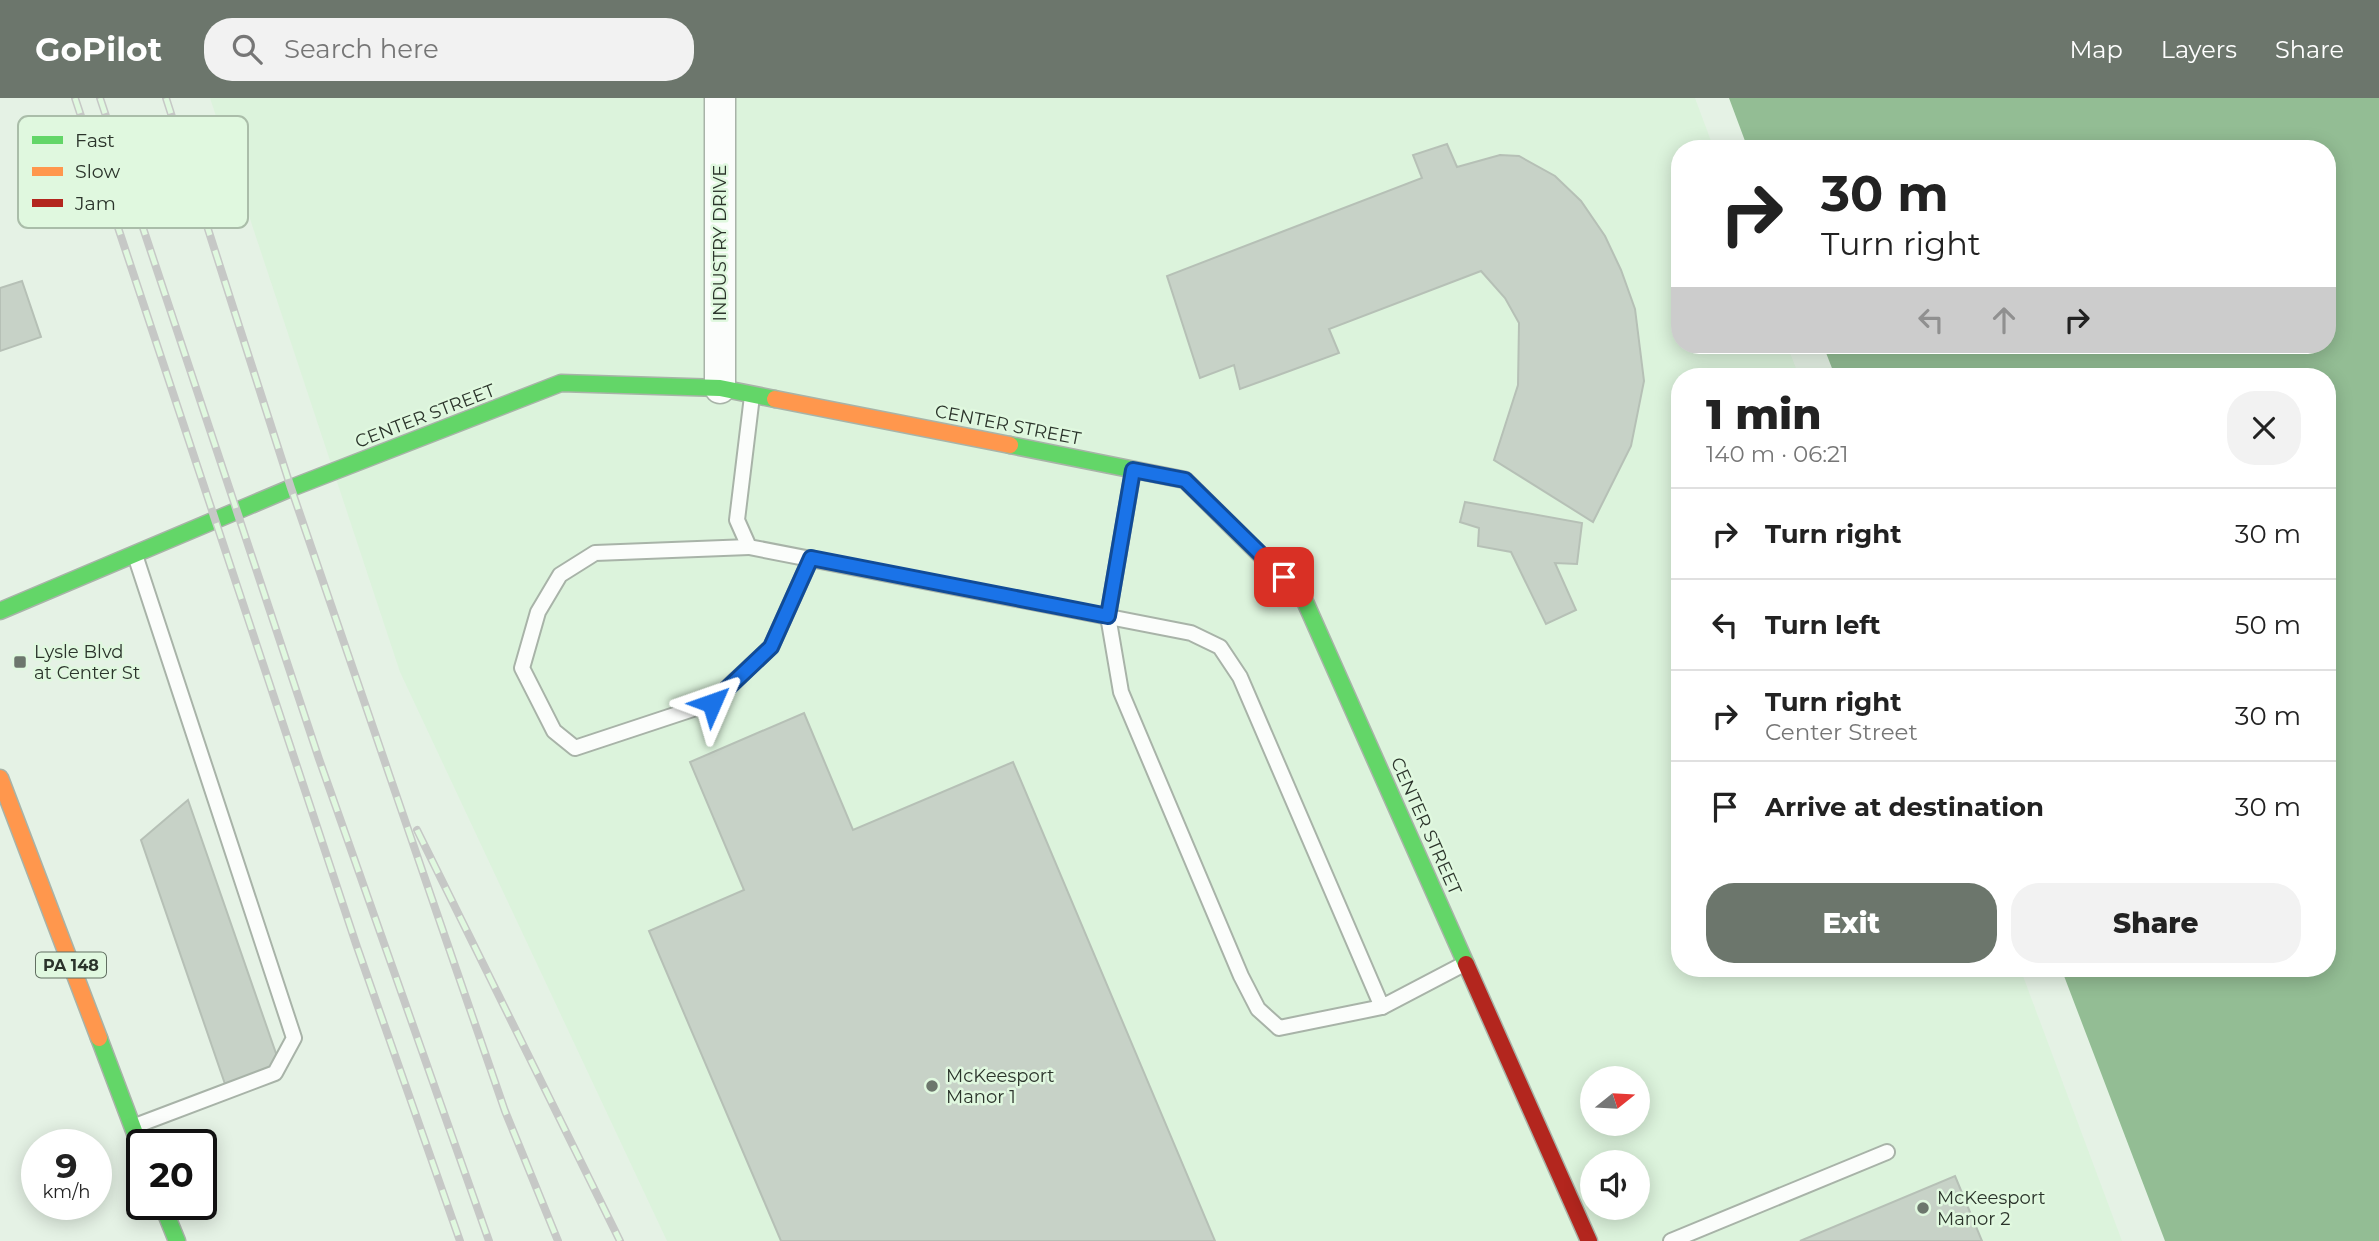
<!DOCTYPE html>
<html lang="en">
<head>
<meta charset="utf-8">
<style>
  :root { --surface:#fff; --page:#f2f2f2; --text:#222; --muted:#767676; --line:#e0e0e0; --accent:#6c766c }
  body { margin:0; font-family:Montserrat,sans-serif; background:var(--page); color:var(--text); height:100vh; display:flex; flex-direction:column; font-size:26px; white-space:nowrap }
  * { box-sizing:border-box; margin:0 }
  p { font-size:23px; color:var(--muted) }
  .icon { flex:none; width:38px; height:38px; fill:none; stroke:currentColor; stroke-width:2; stroke-linecap:round; stroke-linejoin:round }
  .map { position:relative; flex:1; overflow:hidden }
  .panel { position:absolute; left:1671px; top:270px; width:665px; height:609px; display:flex; flex-direction:column; background:var(--surface); border-radius:28px; box-shadow:0 4px 18px #0003 }
  .panel>* { flex:none }
  .guide { position:absolute; left:1671px; top:42px; width:665px; height:214px; border-radius:28px; box-shadow:0 4px 18px #0003; background:#fff; color:var(--text); overflow:hidden }
  .needle { width:46px; rotate:72deg }
  .buttons { position:absolute; left:1580px; top:968px; display:grid; gap:14px }
  .buttons a { display:grid; place-items:center; width:70px; height:70px; border-radius:50%; background:var(--surface); box-shadow:0 4px 18px #0003; font-size:35px }
  .speed { position:absolute; left:21px; top:1031px; display:flex; gap:14px; font-size:35px; font-weight:700; text-align:center }
  .speed>* { display:grid; place-content:center; width:91px; height:91px; border-radius:50%; background:var(--surface); box-shadow:0 4px 18px #0003; line-height:1 }
  .speed small { font-size:18px; font-weight:400 }
  .speed .limit { border:4px solid #111; border-radius:10px; background:#fff; color:#111 }
  .pin { position:absolute; display:grid; place-items:center; width:60px; height:60px; color:#fff; margin:-30px; border-radius:14px; box-shadow:0 4px 10px #0006 }
  .me { position:absolute; width:77px; margin:-38px; rotate:47deg; stroke-linejoin:round; filter:drop-shadow(0 0 5px #0008) }
  .turn { display:flex; align-items:center; gap:24px; height:147px; padding:0 35px; font-size:32px }
  .turn .icon { width:91px; height:91px; stroke-width:2.5 }
  .turn b { display:block; font-size:49px; line-height:60px }
  .lanes { display:flex; align-items:center; height:66px; padding:0 35px; background:#0003; justify-content:center; gap:35px; direction:ltr }
  .lanes .off { opacity:.35 }
  .round { display:grid; place-items:center; flex:none; width:74px; height:74px; border-radius:28px; background:var(--page) }
  .head { display:flex; align-items:center; justify-content:space-between; height:119px; padding:0 35px }
  h1 { font-size:42px; font-weight:800; line-height:52px }
  .cta { display:flex; gap:14px; margin-top:auto; padding:14px 35px }
  .cta a { flex:1; height:80px; border-radius:28px; background:var(--accent); color:#fff; font-size:28px; font-weight:800; line-height:80px; text-align:center }
  .cta a+a { background:var(--page); color:var(--text) }
  ul { padding:0; list-style:none }
  li { display:flex; align-items:center; gap:21px; height:91px; padding:0 35px; border-top:2px solid var(--line) }
  li div { flex:1 }
  li b { display:block; font-size:26px }
  li em { font-style:normal }
  header { display:flex; align-items:center; gap:42px; box-sizing:border-box; height:98px; padding:0 35px; background:var(--accent); color:#fff }
  header strong { font-size:33px }
  nav { display:flex; gap:38px; margin-inline-start:auto; font-size:24px }
  .search { width:490px; height:63px; background:var(--page); display:flex; align-items:center; gap:18px; box-sizing:border-box; padding:0 24px; border-radius:28px; color:var(--muted); font-size:26px }
  .map>svg:first-child { display:block }
</style>
</head>
<body>
<header>
<strong>GoPilot</strong>
<div class="search"><svg class="icon" aria-label="search" viewBox="0 0 24 24"><circle cx="10" cy="10" r="6"/><path d="M15 15l6 6"/></svg>Search here</div>
<nav><a>Map</a><a>Layers</a><a>Share</a></nav>
</header>
<div class="map">
<svg width="2379" height="1143" viewBox="0 0 2379 1143">
  <rect width="100%" height="100%" fill="#e5f2e5"/>
  <path fill="#dcf3dc" fill-rule="evenodd" d="M210,0H1695L1714,51H1680V247H1787L1799,278H1680V870H2020L2122,1143H667L400,574ZM1592,980H1638V1026H1592ZM1592,1064H1638V1110H1592Z"/>
  <path fill="#93bd94" d="M1729,0H2379V1143H2165L2061,870H2328V278H1835L1823,247H2328V51H1748Z"/>
  <g fill="#c7d2c7" stroke="#b6c0b6" stroke-width="2">
    <path d="M1447,46L1457,69L1500,57L1519,58L1555,78L1581,103L1605,138L1621,172L1635,211L1644,283L1631,348L1593,424L1494,362L1518,287L1519,225L1505,200L1481,173L1329,231L1339,255L1240,291L1234,267L1200,280L1167,178L1422,80L1413,57Z"/>
    <path d="M22,183L41,239L0,253V190Z"/>
    <path d="M1465,404L1582,425L1577,466L1555,465L1576,512L1546,526L1511,454L1478,448L1479,430L1460,424Z"/>
    <path d="M804,615L853,732L1013,664L1215,1143H781L649,833L744,792L690,664Z"/>
    <path d="M188,702L280,967L225,986L141,742Z"/>
    <path d="M1955,1078L1982,1143H1800Z"/>
  </g>
  <g fill="none" stroke-linecap="round" stroke-linejoin="round">
    <defs>
      <g id="lane">
        <path d="M752,298L737,422L749,449L1191,535L1220,549L1240,579L1382,909L1464,866"/>
        <path d="M1133,373L1108,518L1121,594L1241,878L1258,911L1279,930L1382,909"/>
        <path d="M749,449L595,455L560,477L538,514L522,570L554,633L575,650L711,605L771,549L811,460"/>
        <path d="M135,1028L275,975L294,940L135,457"/>
        <path d="M1671,1143L1887,1054"/>
      </g>
      <path id="street" d="M720,0V290"/>
      <g id="fast">
        <path d="M1010,347L1185,382L1303,499L1466,866"/>
        <path d="M0,513L291,390L561,285L720,290L775,301"/>
        <path d="M99,940L142,1054"/>
        <path d="M162,1106L177,1143"/>
      </g>
      <g id="slow">
        <path d="M775,301L1010,347"/>
        <path d="M0,680L99,940"/>
      </g>
      <path id="jam" d="M1466,866L1589,1143"/>
    </defs>
    <use href="#lane" stroke="#a8b3a8" stroke-width="18"/>
    <use href="#street" stroke="#a8b3a8" stroke-width="33"/>
    <use href="#fast" stroke="#a8b3a8" stroke-width="19"/>
    <use href="#slow" stroke="#a8b3a8" stroke-width="19"/>
    <use href="#jam" stroke="#a8b3a8" stroke-width="19"/>
    <use href="#lane" stroke="#fbfdfb" stroke-width="14"/>
    <use href="#street" stroke="#fbfdfb" stroke-width="30"/>
    <use href="#fast" stroke="#63d668" stroke-width="16"/>
    <use href="#slow" stroke="#ff974d" stroke-width="16"/>
    <use href="#jam" stroke="#b3261e" stroke-width="16"/>
    <defs>
      <g id="rail">
        <path d="M75,0L356,846L460,1143"/>
        <path d="M100,0L319,661L489,1143"/>
        <path d="M166,0L291,390L389,676L505,1013L558,1143"/>
        <path d="M417,732L620,1143"/>
      </g>
    </defs>
    <use href="#rail" stroke="#c6c8c6" stroke-width="8"/>
    <use href="#rail" stroke="#e0f8df" stroke-width="5" stroke-dasharray="16" stroke-linecap="butt"/>
  </g>
  <g fill="none" stroke-linecap="round" stroke-linejoin="round">
    <defs>
      <path id="route" d="M712,605L771,549L811,460L1108,518L1133,372L1185,382L1284,479"/>
    </defs>
    <use href="#route" stroke="#114b97" stroke-width="18"/>
    <use href="#route" stroke="#1a73e8" stroke-width="12"/>
  </g>
  <g fill="#6c766c" stroke="#e0f8df" stroke-width="2.5">
    <rect x="13" y="557" width="14" height="14" rx="3.5"/>
    <circle cx="932" cy="988" r="7"/>
    <circle cx="1923" cy="1110" r="7"/>
  </g>
  <g text-anchor="middle" stroke-width="5" stroke-linejoin="round" paint-order="stroke">
    <rect fill="#e0f8df" stroke="#616f61" stroke-width="2" x="36" y="854.5" width="70" height="25" rx="5"/>
    <g font-size="16" font-weight="bold" fill="#2b342b">
      <text x="71" y="873">PA 148</text>
    </g>
    <g font-size="18" fill="#2b342b" stroke="#e0f8df">
      <text transform="translate(720 145) rotate(-90)" y="6">INDUSTRY DRIVE</text>
      <text transform="translate(425 318) rotate(-21)" y="6">CENTER STREET</text>
      <text transform="translate(1008 327) rotate(11)" y="6">CENTER STREET</text>
      <text transform="translate(1426 728) rotate(66)" y="6">CENTER STREET</text>
    </g>
    <g font-size="18" fill="#2b342b" stroke="#e0f8df" text-anchor="start">
      <text x="34" y="560">Lysle Blvd<tspan x="34" dy="21">at Center St</tspan></text>
      <text x="946" y="984">McKeesport<tspan x="946" dy="21">Manor 1</tspan></text>
      <text x="1937" y="1106">McKeesport<tspan x="1937" dy="21">Manor 2</tspan></text>
    </g>
  </g>
  <rect x="18" y="18" width="230" height="112" rx="10" fill="#e0f8df" stroke="#aabda9" stroke-width="2"/>
  <rect x="32" y="38" width="31" height="8" fill="#63d668"/>
  <rect x="32" y="69" width="31" height="9" fill="#ff974d"/>
  <rect x="32" y="101" width="31" height="8" fill="#b3261e"/>
  <g font-size="19" fill="#2b342b">
    <text x="75" y="49">Fast</text>
    <text x="75" y="80">Slow</text>
    <text x="75" y="112">Jam</text>
  </g>
</svg>
<div class="buttons">
<a><svg class="needle" viewBox="-14 -14 28 28"><path d="M0-13l5 13h-10z" fill="#e53935"/><path d="M0 13l5-13h-10z" fill="#767676"/></svg></a>
<a><svg class="icon" aria-label="sound" viewBox="0 0 24 24"><path d="M4 9h4l5-4v14l-5-4H4zM17 9q2 3 0 6"/></svg></a>
</div>
<div class="speed"><div>9<small>km/h</small></div><div class="limit">20</div></div>
<div class="pin" style="left:1284px;top:479px;background:#d93025"><svg class="icon" aria-label="arrive" viewBox="0 0 24 24"><path d="M6 21V4h12l-3 4 3 4H6"/></svg></div>
<svg class="me" style="left:712px;top:605px" viewBox="-20 -20 40 40"><path d="M0-17L14 15 0 8-14 15z" fill="#1a73e8" stroke="#fff" stroke-width="4"/></svg>
<div class="guide">
<div class="turn"><svg class="icon" aria-label="right" viewBox="0 0 24 24"><path d="M7 20v-9h11M14 6l5 5-5 5"/></svg><div><b>30 m</b>Turn right</div></div>
<div class="lanes"><svg class="icon off" aria-label="left" viewBox="0 0 24 24"><path d="M17 20v-9H6M10 6l-5 5 5 5"/></svg><svg class="icon off" aria-label="ahead" viewBox="0 0 24 24"><path d="M12 20V5M6 11l6-6 6 6"/></svg><svg class="icon" aria-label="right" viewBox="0 0 24 24"><path d="M7 20v-9h11M14 6l5 5-5 5"/></svg></div>
</div>
<section class="panel">
<div class="head"><div><h1>1 min</h1><p>140 m · 06:21</p></div><a class="round"><svg class="icon" aria-label="close" viewBox="0 0 24 24"><path d="M6 6l12 12M18 6L6 18"/></svg></a></div>
<ul>
<li><svg class="icon" aria-label="right" viewBox="0 0 24 24"><path d="M7 20v-9h11M14 6l5 5-5 5"/></svg><div><b>Turn right</b></div><em>30 m</em></li>
<li><svg class="icon" aria-label="left" viewBox="0 0 24 24"><path d="M17 20v-9H6M10 6l-5 5 5 5"/></svg><div><b>Turn left</b></div><em>50 m</em></li>
<li><svg class="icon" aria-label="right" viewBox="0 0 24 24"><path d="M7 20v-9h11M14 6l5 5-5 5"/></svg><div><b>Turn right</b><p>Center Street</p></div><em>30 m</em></li>
<li><svg class="icon" aria-label="arrive" viewBox="0 0 24 24"><path d="M6 21V4h12l-3 4 3 4H6"/></svg><div><b>Arrive at destination</b></div><em>30 m</em></li>
</ul>
<div class="cta"><a>Exit</a><a>Share</a></div>
</section>
</div>
</body>
</html>
